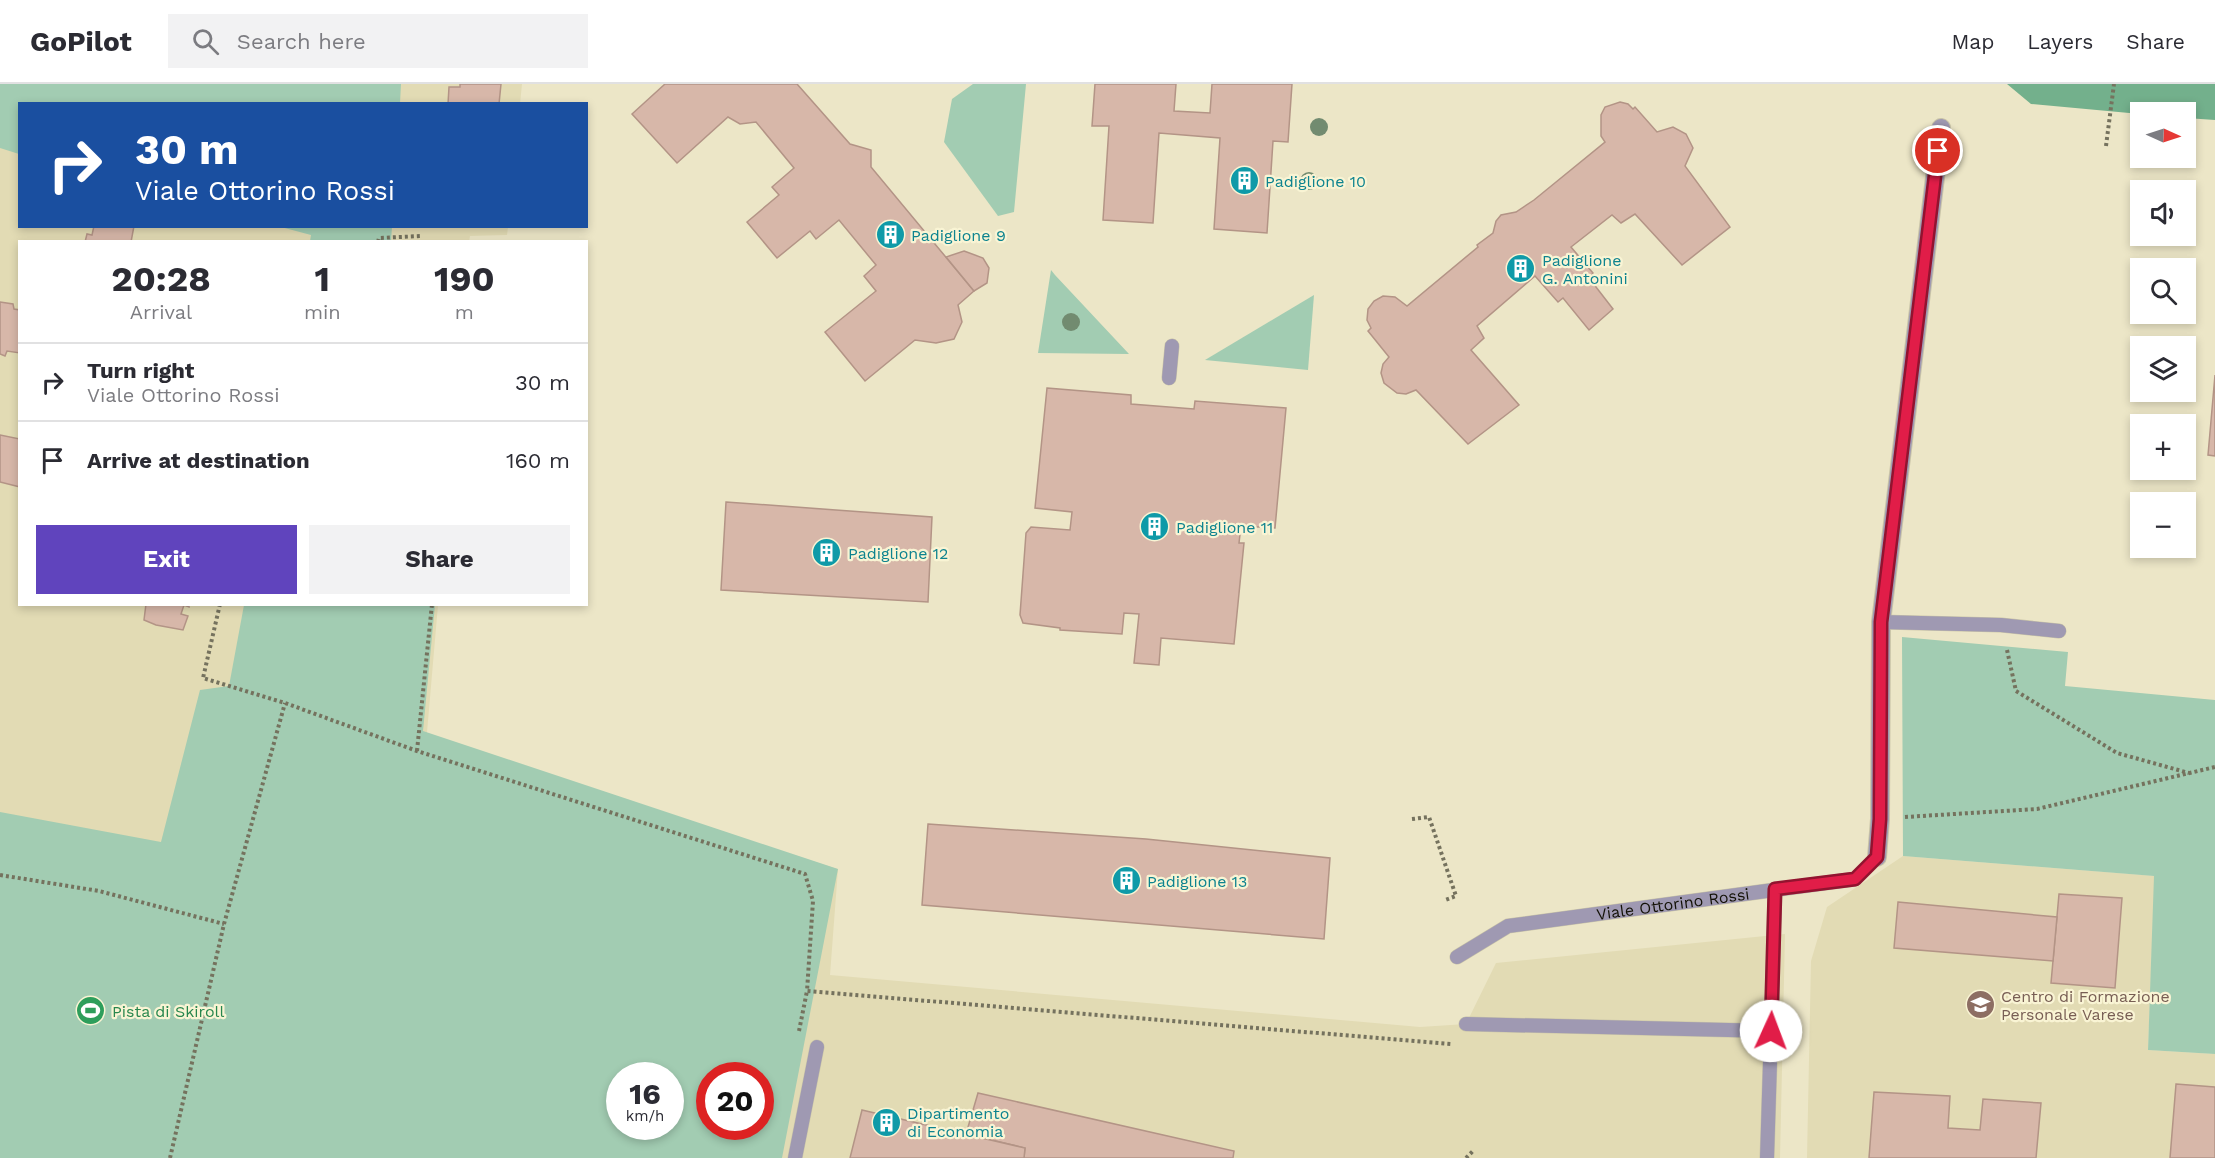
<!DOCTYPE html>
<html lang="en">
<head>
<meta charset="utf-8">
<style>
  :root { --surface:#fff; --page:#f2f2f3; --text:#2b2b33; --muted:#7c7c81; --line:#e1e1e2; --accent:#6044bd }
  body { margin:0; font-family:"Work Sans",sans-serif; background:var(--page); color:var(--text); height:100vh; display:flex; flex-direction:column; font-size:22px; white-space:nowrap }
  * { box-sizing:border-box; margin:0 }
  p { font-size:20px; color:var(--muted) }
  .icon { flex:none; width:33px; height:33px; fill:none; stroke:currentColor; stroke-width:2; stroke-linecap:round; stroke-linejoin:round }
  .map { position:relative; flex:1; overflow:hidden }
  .drawer { position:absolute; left:18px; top:156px; width:570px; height:366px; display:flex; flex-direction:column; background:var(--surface); border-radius:0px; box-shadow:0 3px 9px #0003 }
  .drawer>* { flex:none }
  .top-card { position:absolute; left:18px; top:18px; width:570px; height:126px; border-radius:0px; box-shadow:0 3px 9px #0003; background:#1a4fa0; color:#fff; overflow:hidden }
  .needle { width:39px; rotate:93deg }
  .fabs { position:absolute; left:2130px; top:18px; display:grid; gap:12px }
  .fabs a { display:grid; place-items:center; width:66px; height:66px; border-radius:0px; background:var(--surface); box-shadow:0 3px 9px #0003; font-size:30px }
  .speed { position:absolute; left:606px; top:978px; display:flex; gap:12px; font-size:30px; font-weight:700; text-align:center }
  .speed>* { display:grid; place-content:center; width:78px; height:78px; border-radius:50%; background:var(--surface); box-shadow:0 3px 9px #0003; line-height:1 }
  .speed small { font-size:15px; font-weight:400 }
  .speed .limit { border:9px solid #d22; background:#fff; color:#111 }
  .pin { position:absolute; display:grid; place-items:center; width:51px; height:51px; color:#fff; margin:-26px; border:3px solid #fff; border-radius:50%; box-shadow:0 2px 6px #0007 }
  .me { position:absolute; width:66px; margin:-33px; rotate:2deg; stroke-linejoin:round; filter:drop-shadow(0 0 4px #0008) }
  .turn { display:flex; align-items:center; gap:21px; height:126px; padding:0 18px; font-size:27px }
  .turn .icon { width:78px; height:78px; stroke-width:2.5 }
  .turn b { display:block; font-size:42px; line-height:51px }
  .eta { display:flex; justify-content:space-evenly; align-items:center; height:102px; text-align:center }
  .eta b { font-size:36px; font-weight:700; line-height:42px }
  .action { display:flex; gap:12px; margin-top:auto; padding:12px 18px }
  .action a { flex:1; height:69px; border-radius:0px; background:var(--accent); color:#fff; font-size:24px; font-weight:700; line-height:69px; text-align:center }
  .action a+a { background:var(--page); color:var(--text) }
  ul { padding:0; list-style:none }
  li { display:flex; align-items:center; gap:18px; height:78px; padding:0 18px; border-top:2px solid var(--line) }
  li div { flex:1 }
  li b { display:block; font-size:22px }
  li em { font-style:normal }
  header { display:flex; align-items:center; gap:36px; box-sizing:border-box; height:84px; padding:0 30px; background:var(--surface); border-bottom:2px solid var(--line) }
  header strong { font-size:28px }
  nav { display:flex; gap:33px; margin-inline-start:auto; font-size:21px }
  .search { width:420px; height:54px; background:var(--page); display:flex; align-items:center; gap:15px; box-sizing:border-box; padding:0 21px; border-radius:0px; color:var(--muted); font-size:22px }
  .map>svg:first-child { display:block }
</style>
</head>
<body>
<header>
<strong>GoPilot</strong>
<div class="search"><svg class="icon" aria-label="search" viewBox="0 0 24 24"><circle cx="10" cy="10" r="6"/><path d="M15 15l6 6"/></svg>Search here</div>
<nav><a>Map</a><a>Layers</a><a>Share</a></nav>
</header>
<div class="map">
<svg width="2215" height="1074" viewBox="0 0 2215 1074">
  <rect width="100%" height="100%" fill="#ece6c7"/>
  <g fill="#e2dbb4" fill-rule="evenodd">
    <path d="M0,0H522L520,20H20V142L508,143L507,151L470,152L469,158H20V520L438,521L426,660L838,785L830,891L1420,943L1466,940L1496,879L1785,850L1780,1074H0ZM620,992H670V1042H620ZM710,992H760V1042H710Z"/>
    <path d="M1903,772L2155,792L2148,966L2215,970V1074H1807L1811,877L1827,823Z"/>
  </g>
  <g fill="#a2ccb2" fill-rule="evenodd">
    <path d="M0,0H401L400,19L20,20L19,70L0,64Z"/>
    <path d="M973,0H1026L1014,128L998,132L944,58L952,15Z"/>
    <path d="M281,143H392L391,157H310L311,151Z"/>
    <path d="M1051,186L1055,191L1129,270L1038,269Z"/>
    <path d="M1314,211L1308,286L1205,276Z"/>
    <path d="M244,521H435L423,647L838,785L782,1074H0V728L161,758L200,606L229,602ZM620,992H670V1042H620ZM710,992H760V1042H710Z"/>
    <path d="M1902,553L2068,568L2065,602L2215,616V970L2148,966L2154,792L1903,772Z"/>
  </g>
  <path fill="#73b08c" d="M2007,0H2215V36L2186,34V28L2140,30L2031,20Z"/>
  <g fill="#d7b7a9" stroke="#b39486" stroke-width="1.5">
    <path d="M460,0H501L499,20H448L449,3H460Z"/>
    <path d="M665,0H797L850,60L871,66V83L974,207L958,221L962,238L954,255L936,259L915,256L865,297L825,248L876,207L864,192L876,181L839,136L816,155L810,147L777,174L747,138L779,111L772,103L794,84L756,38L740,40L728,33L677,79L632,30Z"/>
    <path d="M1095,0H1176L1174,27L1210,29L1212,0H1292L1288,58L1273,57L1267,149L1214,145L1220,54L1159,49L1153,139L1103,136L1109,42H1092Z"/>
    <path d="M1620,18L1628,20L1633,25L1635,23L1657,48L1673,43L1686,50L1693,64L1685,82L1730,143L1682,181L1635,130L1621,139L1612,131L1571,163L1593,189L1589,194L1613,225L1589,246L1563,214L1558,218L1535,192L1477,242L1484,254L1471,266L1519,321L1468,360L1416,306L1406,310L1397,309L1384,299L1381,289L1383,280L1389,273L1368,247L1371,244L1367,236L1368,225L1374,217L1383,212L1395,213L1407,222L1478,163L1477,161L1493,149L1496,137L1501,131L1516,128L1534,116L1605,58L1601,52V31L1605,23Z"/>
    <path d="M94,142H134L131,158H85L87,150L92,151Z"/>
    <path d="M964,167L983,174L989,184L987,199L974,207L946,173Z"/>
    <path d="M0,218L13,220L14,225L20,226V269L7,267L5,272L0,270Z"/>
    <path d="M2215,291V372L2208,371Z"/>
    <path d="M1047,304L1131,311V320L1194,325L1195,317L1286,324L1275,444L1241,442L1239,459H1244L1234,560L1161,554L1159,581L1134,579L1139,530L1124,529L1122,550L1060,546V544L1023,539L1020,531L1026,449L1031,443L1070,446L1072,428L1035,424Z"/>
    <path d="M0,351L20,355V403L0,398Z"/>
    <path d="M726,418L932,433L928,518L721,506Z"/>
    <path d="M146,520H189V523L184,521L181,530L188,532L183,546L156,541L144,536Z"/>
    <path d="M928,740L1146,755L1330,774L1324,855L922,821Z"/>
    <path d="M2059,810L2122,814L2115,904L2051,899Z"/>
    <path d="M1898,818L2057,833L2053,877L1894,864Z"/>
    <path d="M2176,1000L2215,1003V1074H2170Z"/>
    <path d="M1874,1008L1950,1012L1948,1044L1980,1046L1983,1015L2041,1019L2036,1074H1869Z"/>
    <path d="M978,1009L1234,1067L1233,1074H1024L1025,1064L966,1050Z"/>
    <path d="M862,1026L1025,1064L1024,1074H850Z"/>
  </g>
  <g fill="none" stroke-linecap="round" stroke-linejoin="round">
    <defs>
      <g id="lane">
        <path d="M1169,294L1172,262"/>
        <path d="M1881,538L2001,541L2059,547"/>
        <path id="s1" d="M1457,873L1508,842L1855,795L1877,773"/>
        <path d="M1466,940L1771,947L1767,1074"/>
        <path d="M1771,947L1775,805"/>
        <path d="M795,1074L817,963"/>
      </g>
      <path id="street" d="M1877,773L1880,735L1881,538L1941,44"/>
    </defs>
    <use href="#lane" stroke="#c9c4a8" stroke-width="15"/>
    <use href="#street" stroke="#c9c4a8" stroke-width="20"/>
    <g stroke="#75725e" stroke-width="4" stroke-dasharray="3 3" stroke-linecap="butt">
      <path d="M2106,62L2114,0"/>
      <path d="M378,158L379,154L421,152"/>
      <path d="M220,520L203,594L285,619L417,667L805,790L813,817L807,907L1451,960"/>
      <path d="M2007,566L2016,607L2117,669L2189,689"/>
      <path d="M417,667L432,520"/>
      <path d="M1905,733L2037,725L2215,683"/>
      <path d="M1412,735L1429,733L1456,812L1445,816"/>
      <path d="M0,791L99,807L224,840"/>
      <path d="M799,947L807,907"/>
      <path d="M170,1074L224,840L285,619"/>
      <path d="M1466,1074L1473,1067"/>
    </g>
    <use href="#lane" stroke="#9f99b2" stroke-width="14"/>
    <use href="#street" stroke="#9f99b2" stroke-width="18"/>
  </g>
  <g fill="#728b70">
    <circle cx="1319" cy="43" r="9"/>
    <circle cx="1309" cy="97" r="9"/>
    <circle cx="1071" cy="238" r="9"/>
  </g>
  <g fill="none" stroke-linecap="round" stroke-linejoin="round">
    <defs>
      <path id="route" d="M1771,947L1775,805L1855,795L1877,773L1880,735L1881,538L1938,67"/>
    </defs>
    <use href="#route" stroke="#92132f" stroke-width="15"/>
    <use href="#route" stroke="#e11d48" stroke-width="10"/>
  </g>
  <defs>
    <symbol id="building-disc" viewBox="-11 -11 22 22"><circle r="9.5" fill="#0f9aa8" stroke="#f9f4d4"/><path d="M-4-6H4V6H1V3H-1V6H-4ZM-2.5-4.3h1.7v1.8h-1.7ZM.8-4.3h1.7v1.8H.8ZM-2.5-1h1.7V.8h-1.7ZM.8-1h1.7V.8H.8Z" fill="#fff"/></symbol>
    <symbol id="school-disc" viewBox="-11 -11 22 22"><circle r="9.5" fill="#8d6e63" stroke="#f9f4d4"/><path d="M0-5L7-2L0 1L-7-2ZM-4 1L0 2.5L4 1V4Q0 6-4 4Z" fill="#fff"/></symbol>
    <symbol id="stadium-disc" viewBox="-11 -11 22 22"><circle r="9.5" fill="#2e9e5b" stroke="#f9f4d4"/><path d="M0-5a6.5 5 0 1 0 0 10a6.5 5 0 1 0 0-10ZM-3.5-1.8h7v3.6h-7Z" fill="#fff"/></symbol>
  </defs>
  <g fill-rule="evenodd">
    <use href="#building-disc" x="1228" y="80" width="33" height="33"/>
    <use href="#building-disc" x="874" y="134" width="33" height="33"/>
    <use href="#building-disc" x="1504" y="168" width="33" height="33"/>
    <use href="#building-disc" x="1138" y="426" width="33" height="33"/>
    <use href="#building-disc" x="810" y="452" width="33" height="33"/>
    <use href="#building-disc" x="1110" y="780" width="33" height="33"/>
    <use href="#school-disc" x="1964" y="904" width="33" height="33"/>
    <use href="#stadium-disc" x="74" y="910" width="33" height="33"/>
    <use href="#building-disc" x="870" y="1022" width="33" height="33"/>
  </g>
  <g text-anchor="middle" stroke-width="4.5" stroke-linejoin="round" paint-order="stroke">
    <g font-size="16" fill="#0d838f" stroke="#f9f4d4" text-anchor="start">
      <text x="1265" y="103">Padiglione 10</text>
      <text x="911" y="157">Padiglione 9</text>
      <text x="1542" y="182">Padiglione<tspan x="1542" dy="18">G. Antonini</tspan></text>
      <text x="1176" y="449">Padiglione 11</text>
      <text x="848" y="475">Padiglione 12</text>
      <text x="1147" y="803">Padiglione 13</text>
      <text x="907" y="1035">Dipartimento<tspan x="907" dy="18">di Economia</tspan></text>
    </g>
    <g font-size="16" fill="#131106" stroke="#f9f4d4">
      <text dy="6" stroke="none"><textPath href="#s1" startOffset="226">Viale Ottorino Rossi</textPath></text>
    </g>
    <g font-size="16" fill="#785e54" stroke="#f9f4d4" text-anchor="start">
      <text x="2001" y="918">Centro di Formazione<tspan x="2001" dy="18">Personale Varese</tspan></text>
    </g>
    <g font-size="16" fill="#27864d" stroke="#f9f4d4" text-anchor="start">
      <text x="112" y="933">Pista di Skiroll</text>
    </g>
  </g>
</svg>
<div class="fabs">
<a><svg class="needle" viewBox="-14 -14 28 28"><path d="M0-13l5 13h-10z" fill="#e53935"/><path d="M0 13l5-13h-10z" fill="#7c7c81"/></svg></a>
<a><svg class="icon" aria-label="sound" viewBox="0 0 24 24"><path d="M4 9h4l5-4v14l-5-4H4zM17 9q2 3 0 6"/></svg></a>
<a><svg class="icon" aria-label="search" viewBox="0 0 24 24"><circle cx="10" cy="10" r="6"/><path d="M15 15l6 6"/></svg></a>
<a><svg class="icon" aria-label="layers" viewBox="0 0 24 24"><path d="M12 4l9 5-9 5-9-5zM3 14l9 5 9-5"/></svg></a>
<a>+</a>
<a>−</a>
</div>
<div class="speed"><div>16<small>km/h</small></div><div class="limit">20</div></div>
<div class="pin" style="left:1938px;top:67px;background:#d93025"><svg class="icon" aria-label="arrive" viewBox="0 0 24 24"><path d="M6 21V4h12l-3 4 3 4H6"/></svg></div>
<svg class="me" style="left:1771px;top:947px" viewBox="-20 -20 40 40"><circle r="19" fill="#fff"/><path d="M0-13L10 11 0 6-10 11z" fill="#e11d48"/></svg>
<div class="top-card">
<div class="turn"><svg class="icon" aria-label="right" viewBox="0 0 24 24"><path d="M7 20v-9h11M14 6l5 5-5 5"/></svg><div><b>30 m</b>Viale Ottorino Rossi</div></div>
</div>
<section class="drawer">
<div class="eta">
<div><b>20:28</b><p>Arrival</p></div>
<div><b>1</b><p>min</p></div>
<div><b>190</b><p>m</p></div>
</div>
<ul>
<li><svg class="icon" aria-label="right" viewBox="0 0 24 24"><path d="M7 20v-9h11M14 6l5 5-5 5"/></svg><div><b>Turn right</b><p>Viale Ottorino Rossi</p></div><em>30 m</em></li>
<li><svg class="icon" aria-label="arrive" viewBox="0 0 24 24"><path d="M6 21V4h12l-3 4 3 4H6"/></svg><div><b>Arrive at destination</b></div><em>160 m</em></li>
</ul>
<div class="action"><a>Exit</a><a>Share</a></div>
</section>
</div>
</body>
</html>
